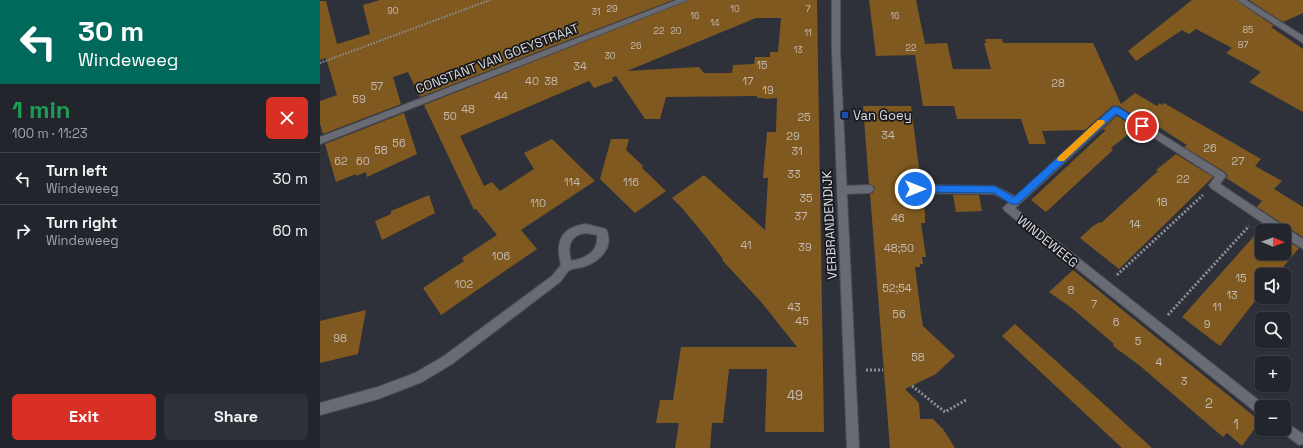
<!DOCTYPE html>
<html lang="en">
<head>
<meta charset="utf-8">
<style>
  :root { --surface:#23252c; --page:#2f3138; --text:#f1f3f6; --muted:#a3a5a9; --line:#404248; --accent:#d93025 }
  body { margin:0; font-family:"Space Grotesk",sans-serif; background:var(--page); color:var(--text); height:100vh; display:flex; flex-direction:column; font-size:15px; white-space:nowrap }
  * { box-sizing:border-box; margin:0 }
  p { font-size:13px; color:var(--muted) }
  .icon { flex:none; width:22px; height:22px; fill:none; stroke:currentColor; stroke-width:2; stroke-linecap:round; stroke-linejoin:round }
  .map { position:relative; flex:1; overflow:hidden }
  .sheet { display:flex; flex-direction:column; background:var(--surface); width:320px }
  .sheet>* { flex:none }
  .guide { background:#00695c; color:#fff; overflow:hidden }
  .needle { width:26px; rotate:91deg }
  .fabs { position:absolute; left:935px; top:224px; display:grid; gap:8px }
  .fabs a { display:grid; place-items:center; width:36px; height:36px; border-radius:6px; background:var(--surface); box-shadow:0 1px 3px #0004,0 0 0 1px var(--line); font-size:20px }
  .pin { position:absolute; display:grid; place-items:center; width:34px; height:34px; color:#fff; margin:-17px; border:2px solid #fff; border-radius:50%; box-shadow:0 1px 4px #0007 }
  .me { position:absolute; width:44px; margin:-22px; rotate:90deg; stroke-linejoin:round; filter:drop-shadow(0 0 3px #0008) }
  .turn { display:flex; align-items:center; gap:14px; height:84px; padding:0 12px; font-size:18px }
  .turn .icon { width:52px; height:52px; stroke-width:2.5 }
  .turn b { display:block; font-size:28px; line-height:34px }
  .round { display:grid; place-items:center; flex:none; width:42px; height:42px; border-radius:6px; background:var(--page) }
  .headline { display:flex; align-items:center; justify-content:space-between; height:68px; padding:0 12px }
  h1 { font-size:24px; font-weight:800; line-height:30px; color:#1e9e55 }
  .primary-button { display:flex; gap:8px; margin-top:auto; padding:8px 12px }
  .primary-button a { flex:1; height:46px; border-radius:6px; background:var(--accent); color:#fff; font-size:16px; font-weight:800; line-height:46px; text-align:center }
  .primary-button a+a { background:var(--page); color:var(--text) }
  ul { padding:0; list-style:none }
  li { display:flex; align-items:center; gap:12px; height:52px; padding:0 12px; border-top:1px solid var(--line) }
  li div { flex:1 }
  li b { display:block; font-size:15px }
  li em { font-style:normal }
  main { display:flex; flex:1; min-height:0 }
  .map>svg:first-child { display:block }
</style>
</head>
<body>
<main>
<section class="sheet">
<div class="guide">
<div class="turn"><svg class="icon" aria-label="left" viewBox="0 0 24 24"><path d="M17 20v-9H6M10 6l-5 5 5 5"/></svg><div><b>30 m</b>Windeweeg</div></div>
</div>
<div class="headline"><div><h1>1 min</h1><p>100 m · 11:23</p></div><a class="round" style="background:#d93025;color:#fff"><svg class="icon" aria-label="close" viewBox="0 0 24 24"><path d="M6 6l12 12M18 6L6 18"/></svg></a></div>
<ul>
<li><svg class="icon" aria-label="left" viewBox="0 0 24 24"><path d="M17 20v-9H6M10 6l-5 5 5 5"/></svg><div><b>Turn left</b><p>Windeweeg</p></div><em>30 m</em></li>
<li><svg class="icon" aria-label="right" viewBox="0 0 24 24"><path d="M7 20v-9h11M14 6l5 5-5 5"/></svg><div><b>Turn right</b><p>Windeweeg</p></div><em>60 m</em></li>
</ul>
<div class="primary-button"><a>Exit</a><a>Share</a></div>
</section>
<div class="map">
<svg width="983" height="448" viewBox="0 0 983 448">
  <rect width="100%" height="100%" fill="#2f313a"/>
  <g fill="#7f5920" fill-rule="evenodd">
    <path d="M60,0H353L100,97L88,72L73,77L81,104L3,134L0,124V101L17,95L6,58L0,60V1H6L17,44L50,34L43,5Z"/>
    <path d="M369,0H497L504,432H445L447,369H409L403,423H392L390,448H355L359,423H336L340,400H353L361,347H477L442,303L402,260L403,259L386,237L362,208L352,198L384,175L445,230L448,178H443L447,132H456L457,98L444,99V98H437V96L346,97L340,119H325L296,76L292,78L293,81L274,88L269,81L140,136L164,186L172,182L180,191L214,169L204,153L232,139L275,181L201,230L217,249L121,315L103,288L144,261L142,258L177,235L156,209L154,210L104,105ZM436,18H461L458,52H450V57H435L434,64L413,65L412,73H384L379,67L307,71Z"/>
    <path d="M549,0H596L605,44L627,43L633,69H671L664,43H666L665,39H682L683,43H773L801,104L815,93L837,106L840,103L842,105L844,103L941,159L935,166L962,181L954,189L983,207V237L937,207L942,201L906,178L908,176L905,172L864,147L867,145L826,119L823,121L797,105L792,106L765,130L722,131L726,144H709L701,119H637L634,106H603L595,55L556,56Z"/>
    <path d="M872,0H916L954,26L951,27L983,49V112L929,82L941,72L906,53L912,48L876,29L869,34L862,30L816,61L808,51Z"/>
    <path d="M929,0H983V13L963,22Z"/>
    <path d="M543,106H591L601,184L592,185L589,190L592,193L602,195L605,213V223H601L606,257H602L603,264H600V267H595L601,314L603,326L635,356L616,374L585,389L599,403L600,419H613L623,429L635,448H570L550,194L553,193L555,188L552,185L549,184Z"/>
    <path d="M84,113L97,154L47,177L46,172L36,176V174L16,182L5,144Z"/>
    <path d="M797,116L816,128L791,148L793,150L726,212L711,200L786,130H782Z"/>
    <path d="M291,139H309L306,150L323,166L322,168L346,191L315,213L280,179Z"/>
    <path d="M856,154L893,177L799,269L760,238L773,226L780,222L781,223L838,171L836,170Z"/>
    <path d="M109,195L115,213L62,240L55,221L71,214V211Z"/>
    <path d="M633,195H659L662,211L636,212Z"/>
    <path d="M944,225L952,231H942V253H964V239L979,248L959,272L957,271L954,275H942V292L900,346L862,317Z"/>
    <path d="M753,270L940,421L922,446L907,433L903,437L819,365L793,346L794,344L753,309L729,292Z"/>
    <path d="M46,310L38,354L0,363V321Z"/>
    <path d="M695,324L786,406L832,448H802L682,336Z"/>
  </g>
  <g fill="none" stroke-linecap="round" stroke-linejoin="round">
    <defs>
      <g id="lane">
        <path d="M549,185L552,186L554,189L552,192L549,193L522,194L519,193L517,190L519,187L522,186Z"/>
        <path d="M595,185L675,186L698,198L700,201L698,204L695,205L674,194L595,193L592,192L590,189L592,186Z"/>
      </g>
      <g id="street">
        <path d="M357,0H368L0,144V137Z"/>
        <path d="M917,0H926L983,36V43Z"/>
        <path d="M796,106L904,173L906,176L900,184L983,239V249L964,237V231H955L891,188L889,185L895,177L797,114L695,208L946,406L947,407H942V416L938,414L685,211L683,208L793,107Z"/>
        <path d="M266,224L286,229C295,248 279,262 263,267C259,268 253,268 250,270C246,272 243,279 240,282L132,364L102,382L58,399L0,415V403L58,387L95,373L124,356L232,276L241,265C235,242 241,227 266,224ZM266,233L277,235C279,252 266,258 251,261C247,246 250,235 266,233Z"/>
        <path d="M964,421L983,434V444L979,445L960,431L959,429H964Z"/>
      </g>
      <path id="secondary" d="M512,0H520V50L539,448H527L512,50Z"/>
    </defs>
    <use href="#lane" stroke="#4e4f57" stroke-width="2"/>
    <use href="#street" stroke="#4e4f57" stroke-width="2"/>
    <use href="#secondary" stroke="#4e4f57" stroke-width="2"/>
    <path stroke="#8d8e96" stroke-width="2" stroke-dasharray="1.5 1.5" stroke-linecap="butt" d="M0,63L170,0"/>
    <g stroke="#8d8e96" stroke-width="3" stroke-dasharray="2 2" stroke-linecap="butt">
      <path d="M797,275L883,195"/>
      <path d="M848,315L929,226"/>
      <path d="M546,370H563"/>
      <path d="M592,386L625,412L646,400"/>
    </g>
    <use href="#lane" fill="#686b74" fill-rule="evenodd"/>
    <use href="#street" fill="#686b74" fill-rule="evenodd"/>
    <use href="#secondary" fill="#686b74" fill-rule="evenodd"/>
  </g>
  <path fill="#1a73e8" stroke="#114b97" d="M793,107H798L825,124V128H819L796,114L698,204H691L674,193L595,192L591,189L595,185L675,186L694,197Z"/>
  <path fill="#f59e0b" d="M778,120H784L785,123L744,161H738L737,159L738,157Z"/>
  <rect fill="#1a4fb4" stroke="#18191d" stroke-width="1.5" x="521" y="111" width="8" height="8" rx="2"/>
  <g text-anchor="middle" stroke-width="3.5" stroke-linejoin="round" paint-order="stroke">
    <g font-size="9" fill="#c3bab1">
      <text x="292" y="12">29</text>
      <text x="415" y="12">10</text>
      <text x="488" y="12">7</text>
      <text x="73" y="14">90</text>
      <text x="276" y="15">31</text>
      <text x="375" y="19">16</text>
      <text x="575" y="19">16</text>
      <text x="395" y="26">14</text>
      <text x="928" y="33">85</text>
      <text x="339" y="34">22</text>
      <text x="356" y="34">20</text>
      <text x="488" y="36">11</text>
      <text x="923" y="48">87</text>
      <text x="316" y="49">26</text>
      <text x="591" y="51">22</text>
      <text x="478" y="53">13</text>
      <text x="290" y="59">30</text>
    </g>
    <g font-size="11" fill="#c3bab1">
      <text x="442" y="69">15</text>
      <text x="260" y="70">34</text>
      <text x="212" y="85">40</text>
      <text x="231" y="85">38</text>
      <text x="428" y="85">17</text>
      <text x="738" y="87">28</text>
      <text x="57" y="90">57</text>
      <text x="448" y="94">19</text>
      <text x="181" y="100">44</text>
      <text x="39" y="103">59</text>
      <text x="148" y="113">48</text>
      <text x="130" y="120">50</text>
      <text x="484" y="121">25</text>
      <text x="568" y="139">34</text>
      <text x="473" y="140">29</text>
      <text x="79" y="147">56</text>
      <text x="890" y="152">26</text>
      <text x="61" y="154">58</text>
      <text x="477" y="155">31</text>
      <text x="21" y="165">62</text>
      <text x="43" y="165">60</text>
      <text x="918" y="165">27</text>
      <text x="474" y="178">33</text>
      <text x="863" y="183">22</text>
      <text x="252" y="186">114</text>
      <text x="311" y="186">116</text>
      <text x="486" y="202">35</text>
      <text x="842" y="206">18</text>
      <text x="218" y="207">110</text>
      <text x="481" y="220">37</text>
      <text x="578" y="222">46</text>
      <text x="815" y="228">14</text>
      <text x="426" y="249">41</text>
      <text x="485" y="251">39</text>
      <text x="579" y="252">48;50</text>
      <text x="181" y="260">106</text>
      <text x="921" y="282">15</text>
      <text x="144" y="288">102</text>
      <text x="577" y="292">52;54</text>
      <text x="751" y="294">8</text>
      <text x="912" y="299">13</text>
      <text x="774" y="308">7</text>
      <text x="474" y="311">43</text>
      <text x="897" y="311">11</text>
      <text x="579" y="318">56</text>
      <text x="482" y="325">45</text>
      <text x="796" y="326">6</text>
      <text x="887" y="328">9</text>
      <text x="20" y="342">98</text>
      <text x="818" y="345">5</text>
      <text x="598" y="361">58</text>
      <text x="839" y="366">4</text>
      <text x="864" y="385">3</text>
    </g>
    <g font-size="13" fill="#dadbe1" stroke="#18191d">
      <text transform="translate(177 58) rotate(-21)" y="5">CONSTANT VAN GOEYSTRAAT</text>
      <text transform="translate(509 225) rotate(-93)" y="5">VERBRANDENDIJK</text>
      <text transform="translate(728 241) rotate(39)" y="5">WINDEWEEG</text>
    </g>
    <g font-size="13" fill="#dadbe1" stroke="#18191d" text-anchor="start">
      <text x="533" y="120">Van Goey</text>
    </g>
    <g font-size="13" fill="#c3bab1">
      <text x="475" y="400">49</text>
      <text x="889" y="408">2</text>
      <text x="916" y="429">1</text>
    </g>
  </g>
</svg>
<div class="fabs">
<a><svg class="needle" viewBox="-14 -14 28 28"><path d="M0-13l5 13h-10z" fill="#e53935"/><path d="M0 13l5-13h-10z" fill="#a3a5a9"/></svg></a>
<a><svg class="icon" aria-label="sound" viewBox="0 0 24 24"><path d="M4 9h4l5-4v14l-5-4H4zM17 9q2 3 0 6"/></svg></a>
<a><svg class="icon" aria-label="search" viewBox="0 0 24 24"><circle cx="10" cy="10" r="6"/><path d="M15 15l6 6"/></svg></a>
<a>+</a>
<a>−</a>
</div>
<div class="pin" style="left:822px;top:126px;background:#d93025"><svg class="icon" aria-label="arrive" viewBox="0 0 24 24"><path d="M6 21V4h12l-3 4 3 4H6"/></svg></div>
<svg class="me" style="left:595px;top:189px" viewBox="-20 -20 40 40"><circle r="17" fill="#1a73e8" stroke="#fff" stroke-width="3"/><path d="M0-11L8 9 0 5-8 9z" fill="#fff"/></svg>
</div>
</main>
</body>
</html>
